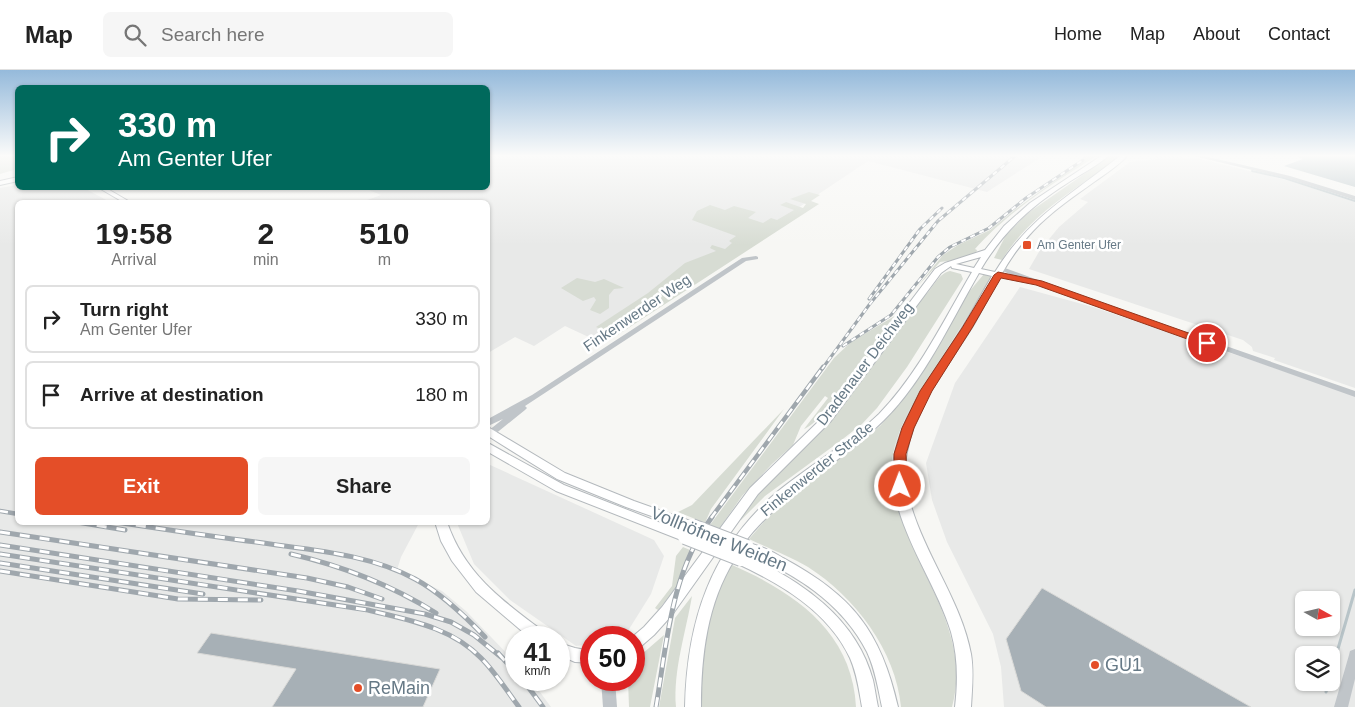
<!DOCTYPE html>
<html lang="en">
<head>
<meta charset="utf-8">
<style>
  :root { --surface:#fff; --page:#f6f6f6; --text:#222; --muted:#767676; --line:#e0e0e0; --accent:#e44e28 }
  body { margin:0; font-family:Arial,sans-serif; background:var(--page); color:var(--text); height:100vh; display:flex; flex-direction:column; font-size:19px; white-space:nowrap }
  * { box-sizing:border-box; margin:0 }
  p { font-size:16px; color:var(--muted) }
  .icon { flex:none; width:28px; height:28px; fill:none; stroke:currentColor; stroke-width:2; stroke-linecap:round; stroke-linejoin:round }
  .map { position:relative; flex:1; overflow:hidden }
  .sheet { position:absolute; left:15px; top:130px; width:475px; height:325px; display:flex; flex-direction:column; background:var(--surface); border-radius:8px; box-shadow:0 1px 4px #0004 }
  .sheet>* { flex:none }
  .banner { position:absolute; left:15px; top:15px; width:475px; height:105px; border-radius:8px; box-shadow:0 1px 4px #0004; background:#00695c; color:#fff; overflow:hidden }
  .needle { width:32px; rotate:98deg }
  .fabs { position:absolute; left:1295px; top:521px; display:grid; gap:10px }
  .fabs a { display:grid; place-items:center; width:45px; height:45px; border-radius:8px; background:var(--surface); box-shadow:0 1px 4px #0004; font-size:25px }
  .speed { position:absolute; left:505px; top:556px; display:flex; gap:10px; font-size:25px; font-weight:700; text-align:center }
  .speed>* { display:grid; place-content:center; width:65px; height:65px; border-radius:50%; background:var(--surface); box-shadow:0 1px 4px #0004; line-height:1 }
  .speed small { font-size:12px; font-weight:400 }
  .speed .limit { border:8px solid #d22; background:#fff; color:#111 }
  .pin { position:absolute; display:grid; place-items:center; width:42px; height:42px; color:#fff; margin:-21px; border:2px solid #fff; border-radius:50%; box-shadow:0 1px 5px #0007 }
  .me { position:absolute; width:55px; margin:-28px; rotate:359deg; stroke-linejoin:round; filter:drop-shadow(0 0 4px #0008) }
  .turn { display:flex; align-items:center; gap:18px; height:105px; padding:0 20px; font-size:22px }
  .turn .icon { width:65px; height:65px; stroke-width:2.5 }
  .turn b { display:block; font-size:35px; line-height:42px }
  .eta { display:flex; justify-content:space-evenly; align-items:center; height:85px; text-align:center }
  .eta b { font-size:30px; font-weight:700; line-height:35px }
  .button { display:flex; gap:10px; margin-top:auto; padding:10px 20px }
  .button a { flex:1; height:58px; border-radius:8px; background:var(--accent); color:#fff; font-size:20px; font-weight:700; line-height:58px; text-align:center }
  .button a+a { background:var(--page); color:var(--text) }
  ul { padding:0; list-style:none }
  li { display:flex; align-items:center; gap:15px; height:68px; margin:0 10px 8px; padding:0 10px; border:2px solid var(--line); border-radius:8px }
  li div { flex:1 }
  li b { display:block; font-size:19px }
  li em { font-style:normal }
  header { display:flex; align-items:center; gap:30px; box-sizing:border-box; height:70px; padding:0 25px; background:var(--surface); border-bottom:1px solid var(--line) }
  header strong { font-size:24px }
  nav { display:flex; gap:28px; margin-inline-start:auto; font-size:18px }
  .search { width:350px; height:45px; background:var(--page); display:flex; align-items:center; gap:12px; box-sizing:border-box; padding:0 18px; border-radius:8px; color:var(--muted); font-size:19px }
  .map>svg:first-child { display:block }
</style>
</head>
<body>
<header>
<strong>Map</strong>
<div class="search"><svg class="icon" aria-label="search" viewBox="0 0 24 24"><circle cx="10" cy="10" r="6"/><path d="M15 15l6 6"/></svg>Search here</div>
<nav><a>Home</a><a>Map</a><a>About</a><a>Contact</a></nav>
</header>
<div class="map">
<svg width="1355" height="637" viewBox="0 0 1355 637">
  <rect width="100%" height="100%" fill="#f7f7f4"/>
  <g fill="#e8e9e8" fill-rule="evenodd">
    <path d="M488,86H1043L987,122L868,91L750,170L595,270L565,256L534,276L515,267L488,283V132H362L381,125L364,118H488Z"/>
    <path d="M1156,86L1196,88L1290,111L1355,132V318L1274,290L1275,288L1253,281L1252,277L1243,270L1029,199L1040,180L1059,157L1088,132L1080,129L1130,92L1158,89Z"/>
    <path d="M17,115L18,118H84L110,132H18V452L419,453L401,487L397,500L442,521L466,541L516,593V610H531L551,637H0V118Z"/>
    <path d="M1020,217L1093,237L1355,325V637H1004L1001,597L993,564L947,472L932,430L926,393L955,313ZM1304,530H1331V558H1304ZM1304,585H1331V612H1304Z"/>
    <path d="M488,394L654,470L664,486L651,524L626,564L614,567L591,568V574L576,576L510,530L474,494L457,453L488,452Z"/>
  </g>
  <g fill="#d7dcd3">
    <path d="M0,86H17V99L0,104Z"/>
    <path d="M1084,86H1097C1057,110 1005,144 975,179L977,180L976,183L963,189L940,192L917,217L943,185L958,175L990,160L1017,138L1085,89L1082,88Z"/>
    <path d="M1110,86H1120C1077,119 1031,143 1002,190L994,188L1006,165L1028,143Z"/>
    <path d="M809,122L820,125L811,131L819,134L616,266L596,257L648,223L685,193L716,181L710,178L712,175L725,179L732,173L729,171L736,166L692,150L697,141L710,135L725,140L734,136L756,142L748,148L763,153L771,148L777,150L794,140L780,135L786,132L803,138L806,134L790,129Z"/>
    <path d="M950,201L961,204L963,209L907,297L877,338L862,354L839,372L765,426L741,450L739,449L760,422L791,389L919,230C932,223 936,204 950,201Z"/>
    <path d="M984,204L992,207L911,337C902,354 895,371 892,390C891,402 894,416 896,428C911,499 973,559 952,637H901C896,581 855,527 808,497C790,486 768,478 749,469L783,430L822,402L880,356L905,326L968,223Z"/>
    <path d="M577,208L595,212L604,209L624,218L614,219L609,225V238L600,244L590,240L596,230L594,227L583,231L561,218Z"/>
    <path d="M898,244C883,264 823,354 804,359L828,328L825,326L801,356L793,375L772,394L742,426L719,459L710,455L834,288L851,272Z"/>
    <path d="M784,339L711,439L705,453L678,442L692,435Z"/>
    <path d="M683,477L690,480L675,520L658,540L655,538L672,516L676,486Z"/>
    <path d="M730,494C794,522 852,561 856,637H700C698,588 709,538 730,494Z"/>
    <path d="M692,526C686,562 673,600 676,637H659L675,548Z"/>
    <path d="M664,565L650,637H629L628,610H634V591Z"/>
  </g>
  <path fill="#b8c4c8" d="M1296,86H1355V117L1284,96L1303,89Z"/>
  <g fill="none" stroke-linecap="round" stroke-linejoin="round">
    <path stroke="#b8c4c8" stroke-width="2" d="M1252,101L1284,108L1355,131"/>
    <g stroke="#b8c4c8" stroke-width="3">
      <path d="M1331,603L1355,520"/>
      <path d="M1326,622L1329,612"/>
    </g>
  </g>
  <g fill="#a7b0b6" stroke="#d9d9d7">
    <path d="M1042,518L1251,637H1046L1021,621L1006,569Z"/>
    <path d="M211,563L440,599L423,637H272L296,599L197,583Z"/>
  </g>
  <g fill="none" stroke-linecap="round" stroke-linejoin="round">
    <defs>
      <g id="major">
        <path d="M1101,86H1108C1096,97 1079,105 1066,114C1030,137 1003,162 981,199L995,202C1028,148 1072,124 1120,86H1127C1118,96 1105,104 1094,112C1073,127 1051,142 1033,161C1006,189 992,223 973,256C948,296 916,334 907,382C902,403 907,425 914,445C930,492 962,535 971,584C974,602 972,619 971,637H955C958,611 958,587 951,562C934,505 882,444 895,382C904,341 931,307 953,272C967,251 979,228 992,206L979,203C951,251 924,311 884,350C840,394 783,422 744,473C754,472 775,483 783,488C852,525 881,561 898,637H882C878,618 875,599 867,582C841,531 793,503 743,481L741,478L737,485L741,484L746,485C801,511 856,547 873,610C875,619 876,628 878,637H862C859,620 857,604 850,588C828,541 781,514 736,493L735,489C707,533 701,586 701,637H685C687,551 710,480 777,422C810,395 848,374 879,344C918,304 944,250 972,202L952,198L951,196L941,203L831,351L758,424L672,545L654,565L639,578L634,580V568H631L644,557L662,537L750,418L823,347L935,199L945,193L985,180L1004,156L1030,133ZM981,187L974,198L956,194Z"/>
        <path d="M18,107V111L0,115V111Z"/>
        <path d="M99,118H106L130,132H123Z"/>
        <path d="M488,357L565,403L634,431L696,453L698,456L696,459L692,461L688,459L626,437L557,409L488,366Z"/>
        <path d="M488,373L564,415L689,464L691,467L689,470L685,472L681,470L556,421L488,382Z"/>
        <path d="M435,452H447C465,505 504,532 547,564L549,568H530L476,522L452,491L441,471Z"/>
        <path d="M559,573L575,578L591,581V593L575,592L559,585Z"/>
      </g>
    </defs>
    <use href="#major" stroke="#b4b9bd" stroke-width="2"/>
    <g fill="#c0c5c9" fill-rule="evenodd">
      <path d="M1194,86H1204L1290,106L1355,126V130L1286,108Z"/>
      <path d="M756,186L758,187V189L746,191L525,336L527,338L525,340L494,365H488V361L503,349L488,356V349L532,325L742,188Z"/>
      <path d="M1002,197L1068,221L1355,321V327L1028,211L1025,213L996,206V204L998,203L1017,207L1000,200L999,199Z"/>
      <path d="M1355,579V609L1348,637H1334L1349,585L1350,581Z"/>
      <path d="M601,610H615L617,637H603Z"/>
    </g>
    <use href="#major" fill="#fff" fill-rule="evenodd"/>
    <defs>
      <g id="rail-far2">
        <path d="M869,229L920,159L942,138"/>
        <path d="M843,276L891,245L938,187L950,177L989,158L1026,128L1083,90"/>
        <path d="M822,299L869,235L938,151L1015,86"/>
      </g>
      <g id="rail-far1">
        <path d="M0,441L18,444"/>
        <path d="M711,448L823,297"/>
      </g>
      <g id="rail">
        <path d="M77,452L125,460"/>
        <path d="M116,452C163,459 209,466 256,472C309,480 367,483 415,509C441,523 464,545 485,567"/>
        <path d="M0,462L307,508L348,517L382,529"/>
        <path d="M0,475L298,521L425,544L451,552L474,565L501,587"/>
        <path d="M0,484L368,540C408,550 451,557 481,588C495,602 507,621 519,637"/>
        <path d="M291,484C343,496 391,515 436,543"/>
        <path d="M0,493L203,524"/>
        <path d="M0,501L178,529L261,530"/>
        <path d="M498,583L516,603"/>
        <path d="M523,610L543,637"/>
        <path d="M656,637C667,572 671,502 712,447"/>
      </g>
    </defs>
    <use href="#rail-far2" stroke="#9fa7ad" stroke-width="3"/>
    <use href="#rail-far1" stroke="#9fa7ad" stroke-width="4.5"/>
    <use href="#rail" stroke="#9fa7ad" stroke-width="5"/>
    <use href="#rail-far2" stroke="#fff" stroke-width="2" stroke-dasharray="5" stroke-linecap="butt"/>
    <use href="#rail-far1" stroke="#fff" stroke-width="2.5" stroke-dasharray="8" stroke-linecap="butt"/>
    <use href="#rail" stroke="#fff" stroke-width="3" stroke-dasharray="10" stroke-linecap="butt"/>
    <defs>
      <g id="major-bridge">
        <path d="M692,456L747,477"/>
        <path d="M685,467L741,489"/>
      </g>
    </defs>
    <use href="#major-bridge" stroke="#b4b9bd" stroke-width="16" stroke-linecap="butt"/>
    <use href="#major-bridge" stroke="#fff" stroke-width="14"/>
  </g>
  <linearGradient id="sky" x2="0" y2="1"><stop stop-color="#95badb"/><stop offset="0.49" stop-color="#fbfbfa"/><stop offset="1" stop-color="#fbfbfa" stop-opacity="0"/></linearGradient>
  <rect width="1355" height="175" fill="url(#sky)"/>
  <path fill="#e44e28" stroke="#94331a" d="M998,202L1042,211L1211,271L1213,273L1211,275H1204L1036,215L1001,208L972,258L932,321L914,358L906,384L907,416L905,420H896L894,416V384L902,358L920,321L962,258L994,205Z"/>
  <g fill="#e44e28" stroke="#fff" stroke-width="2">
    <rect x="1022" y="170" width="10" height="10" rx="2.5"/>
    <circle cx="1095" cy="595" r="5"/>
    <circle cx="358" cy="618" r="5"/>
  </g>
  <g text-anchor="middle" stroke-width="5" stroke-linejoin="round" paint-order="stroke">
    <g font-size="12" fill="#667986" stroke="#fff" text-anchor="start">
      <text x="1037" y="179">Am Genter Ufer</text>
    </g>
    <g font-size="15" fill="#667986" stroke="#fff">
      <text transform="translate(637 243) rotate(-34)" y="5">Finkenwerder Weg</text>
      <text transform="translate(865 294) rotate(-53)" y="5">Dradenauer Deichweg</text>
      <text transform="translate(817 399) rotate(-39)" y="5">Finkenwerder Straße</text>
    </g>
    <g font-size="18" fill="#667986" stroke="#fff">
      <text transform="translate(719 469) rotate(22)" y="6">Vollhöfner Weiden</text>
    </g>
    <g font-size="18" fill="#667986" stroke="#fff" text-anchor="start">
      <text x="1105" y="601">GU1</text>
      <text x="368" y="624">ReMain</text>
    </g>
  </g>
</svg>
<div class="fabs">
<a><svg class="needle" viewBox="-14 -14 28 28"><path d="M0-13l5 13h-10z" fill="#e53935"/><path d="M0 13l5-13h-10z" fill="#767676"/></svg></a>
<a><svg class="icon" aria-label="layers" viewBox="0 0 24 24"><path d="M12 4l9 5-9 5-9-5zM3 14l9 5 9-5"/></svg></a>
</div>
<div class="speed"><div>41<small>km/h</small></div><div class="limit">50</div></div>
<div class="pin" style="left:1207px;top:273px;background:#d93025"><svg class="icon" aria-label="arrive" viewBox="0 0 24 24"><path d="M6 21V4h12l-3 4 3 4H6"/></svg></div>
<svg class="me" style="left:900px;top:416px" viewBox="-20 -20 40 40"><circle r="17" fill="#e44e28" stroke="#fff" stroke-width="3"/><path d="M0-11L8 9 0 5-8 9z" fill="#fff"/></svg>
<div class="banner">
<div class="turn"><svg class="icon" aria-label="right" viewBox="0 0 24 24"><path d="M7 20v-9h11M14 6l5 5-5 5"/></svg><div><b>330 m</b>Am Genter Ufer</div></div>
</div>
<section class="sheet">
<div class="eta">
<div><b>19:58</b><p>Arrival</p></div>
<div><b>2</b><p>min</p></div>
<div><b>510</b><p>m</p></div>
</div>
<ul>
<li><svg class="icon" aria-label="right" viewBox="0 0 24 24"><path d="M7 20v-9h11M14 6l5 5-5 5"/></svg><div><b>Turn right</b><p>Am Genter Ufer</p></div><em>330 m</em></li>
<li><svg class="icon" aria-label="arrive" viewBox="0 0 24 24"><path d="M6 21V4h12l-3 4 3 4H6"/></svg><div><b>Arrive at destination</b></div><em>180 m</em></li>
</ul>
<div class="button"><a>Exit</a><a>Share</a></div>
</section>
</div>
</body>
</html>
